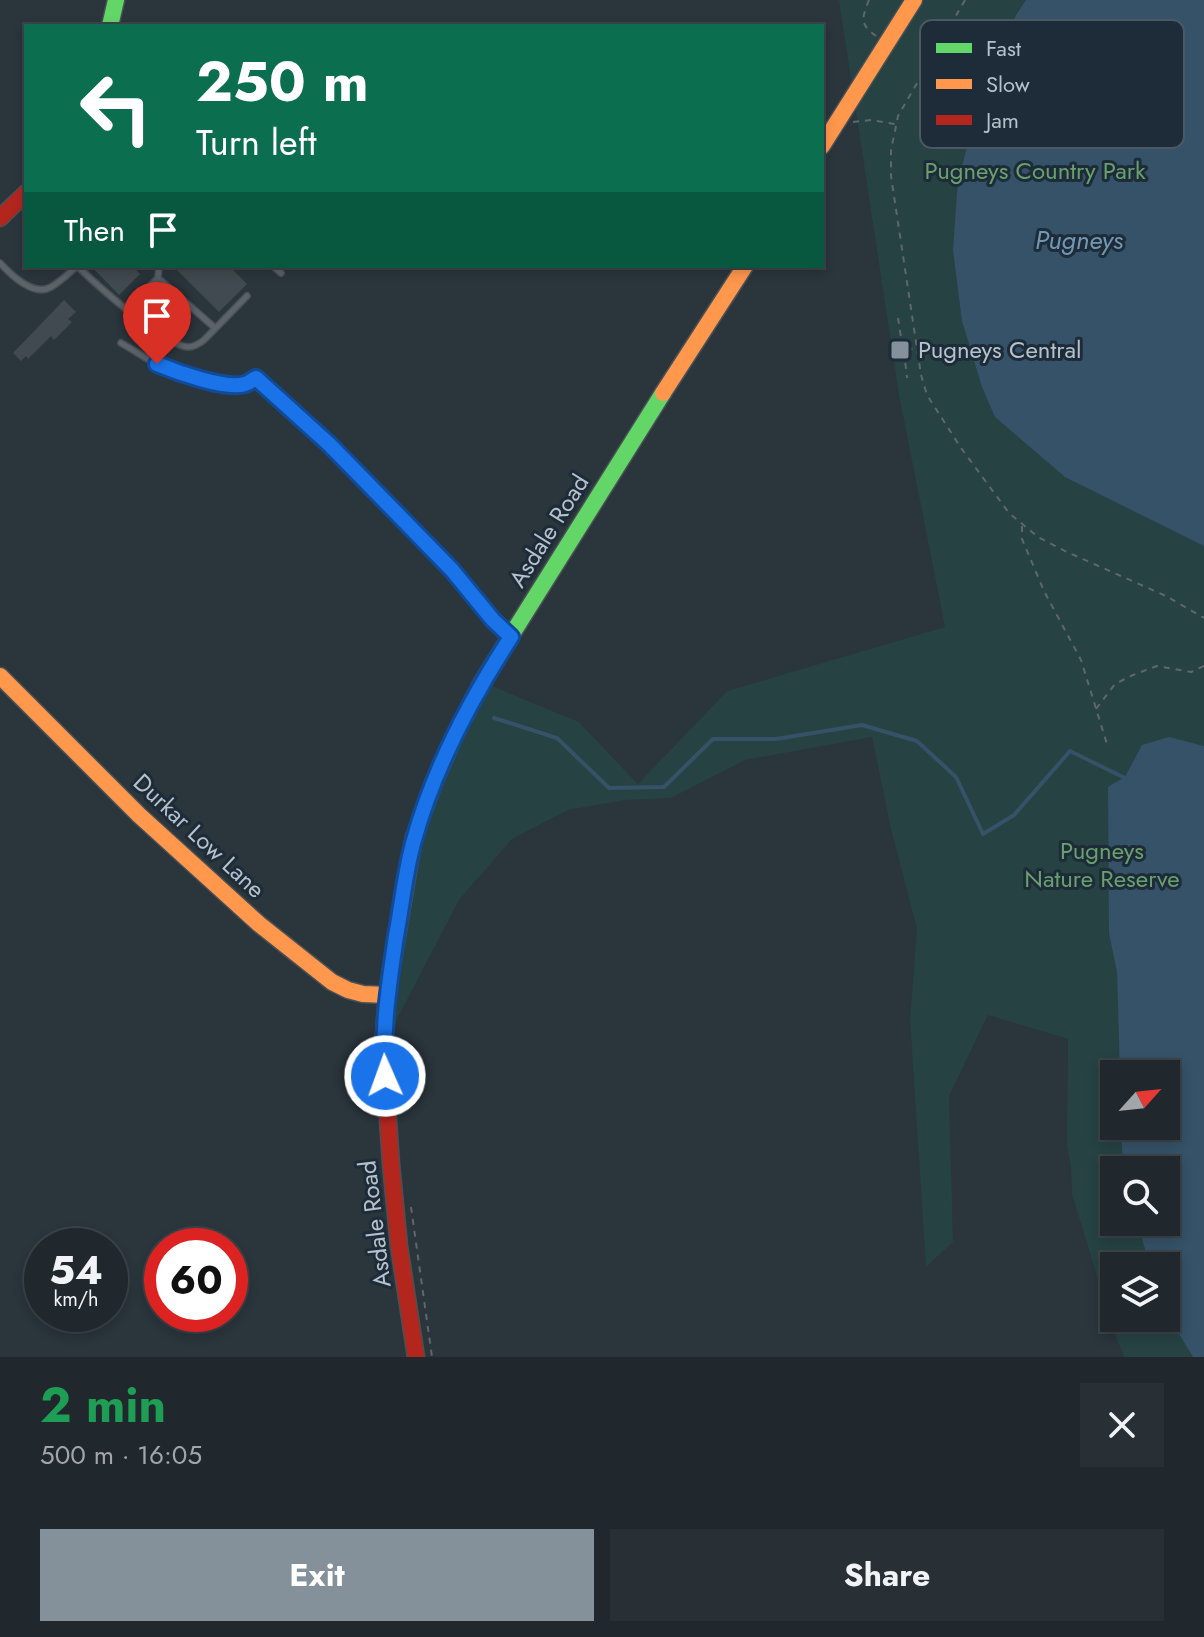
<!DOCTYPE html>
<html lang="en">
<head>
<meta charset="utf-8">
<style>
  :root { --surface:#20282d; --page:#283035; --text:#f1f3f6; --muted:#a2a6aa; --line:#3d4449; --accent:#84919a }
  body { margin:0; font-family:Jost,sans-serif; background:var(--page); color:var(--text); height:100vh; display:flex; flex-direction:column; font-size:30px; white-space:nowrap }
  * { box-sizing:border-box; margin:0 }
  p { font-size:26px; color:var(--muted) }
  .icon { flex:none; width:44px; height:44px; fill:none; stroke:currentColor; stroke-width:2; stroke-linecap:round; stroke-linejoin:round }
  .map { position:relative; height:1357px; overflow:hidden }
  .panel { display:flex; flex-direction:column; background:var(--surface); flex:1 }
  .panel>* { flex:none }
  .banner { position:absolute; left:24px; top:24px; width:800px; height:244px; border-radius:0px; box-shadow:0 4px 12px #0003,0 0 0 2px var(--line); background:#0b6e4f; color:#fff; overflow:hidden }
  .needle { width:52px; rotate:63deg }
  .controls { position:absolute; left:1100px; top:1060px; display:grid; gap:16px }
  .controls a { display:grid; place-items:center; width:80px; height:80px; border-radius:0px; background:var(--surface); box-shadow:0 4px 12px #0003,0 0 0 2px var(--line); font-size:40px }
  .speed { position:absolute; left:24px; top:1228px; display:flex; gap:16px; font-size:40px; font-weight:700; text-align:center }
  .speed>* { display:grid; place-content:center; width:104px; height:104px; border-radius:50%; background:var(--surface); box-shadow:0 4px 12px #0003,0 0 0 2px var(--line); line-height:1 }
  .speed small { font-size:20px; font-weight:400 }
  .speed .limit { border:12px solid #d22; background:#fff; color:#111 }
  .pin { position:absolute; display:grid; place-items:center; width:68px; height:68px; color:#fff; margin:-82px -34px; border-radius:50% 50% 50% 0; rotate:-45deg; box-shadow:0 0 8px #0007 }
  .pin .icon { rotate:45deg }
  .me { position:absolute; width:88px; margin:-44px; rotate:358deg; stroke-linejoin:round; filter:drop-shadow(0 0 6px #0008) }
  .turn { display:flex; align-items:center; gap:28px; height:168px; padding:0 40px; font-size:36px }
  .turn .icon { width:104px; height:104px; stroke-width:2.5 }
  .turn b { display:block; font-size:56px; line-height:68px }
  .then { display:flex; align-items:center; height:76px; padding:0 40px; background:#0003; gap:16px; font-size:30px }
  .round { display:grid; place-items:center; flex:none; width:84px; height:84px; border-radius:0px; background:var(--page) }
  .summary { display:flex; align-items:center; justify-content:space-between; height:136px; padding:0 40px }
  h1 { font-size:48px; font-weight:700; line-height:60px; color:#1e9e55 }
  .button { display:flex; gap:16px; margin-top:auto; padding:16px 40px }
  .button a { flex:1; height:92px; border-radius:0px; background:var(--accent); color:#fff; font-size:32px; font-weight:700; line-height:92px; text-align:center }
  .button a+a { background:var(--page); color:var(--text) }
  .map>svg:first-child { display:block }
</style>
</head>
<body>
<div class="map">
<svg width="1204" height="1357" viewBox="0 0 1204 1357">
  <rect width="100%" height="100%" fill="#2a353c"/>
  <path fill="#264242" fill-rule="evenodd" d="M839,0H1204V1357H1124L1112,1326L1072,1194L1071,1167L1067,1146L1068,1039L988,1015L949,1096L953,1242L926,1267L910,1019L917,929L891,829L872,737L745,760L671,798L625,800L568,810L512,839L459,900L383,1046L413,841L482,682L579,722L638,784L727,691L945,627L899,395ZM1114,1074H1166V1126H1114ZM1114,1170H1166V1222H1114ZM1114,1266H1166V1318H1114Z"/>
  <g fill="#355268">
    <path d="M1026,0H1204V546L1065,477L995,417L982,387L962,321L953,250L958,181L974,121L1016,15Z"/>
    <path d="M1169,737L1204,746V1357H1193L1166,1312V1266H1150L1137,1222H1166V1170H1123L1121,1126H1166V1074H1120L1117,972L1109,933L1108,787L1125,777L1142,745Z"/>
  </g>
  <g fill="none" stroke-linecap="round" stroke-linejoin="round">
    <path stroke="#355268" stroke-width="4" d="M494,718L557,738L609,788L664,787L713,739H776L862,725L917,741L956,777L983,834L1014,815L1070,751L1125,778"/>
  </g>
  <g fill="#414a50">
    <path d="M91,266H132L140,274L119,295Z"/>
    <path d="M173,266H229L247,284L219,312Z"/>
    <path d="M64,300L76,312L68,319L72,322L54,340L51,336L28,359L26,356L21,361L13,353Z"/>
  </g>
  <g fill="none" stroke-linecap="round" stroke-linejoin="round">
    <defs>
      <g id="lane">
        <path d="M0,263C11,275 34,297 51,287C60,282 69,273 77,266"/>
        <path d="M77,266C97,285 163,345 188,347C194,347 199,344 204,340L247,296"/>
        <path d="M159,266L158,278L215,328"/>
        <path d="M273,266L281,273"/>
        <path d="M126,309L158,278"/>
        <path d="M121,343C134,350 146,359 159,365C176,373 228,389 245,384C249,383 252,380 256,378L330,445L452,570L493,620L509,635"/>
      </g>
      <g id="fast">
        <path d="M110,26L116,0"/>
        <path d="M414,837L434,783L455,735L482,682L663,393"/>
      </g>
      <g id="slow">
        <path d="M822,146L914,0"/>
        <path d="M663,393L745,266"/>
        <path d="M0,676L139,815L259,924L332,982L348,990L363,994L387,995"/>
      </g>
      <g id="jam">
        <path d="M0,218L26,193"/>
        <path d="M414,837L387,995L383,1046L391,1164L399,1246L416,1357"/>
      </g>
    </defs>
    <use href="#lane" stroke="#495156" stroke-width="8"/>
    <use href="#fast" stroke="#495156" stroke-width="19"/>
    <use href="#slow" stroke="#495156" stroke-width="19"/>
    <use href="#jam" stroke="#495156" stroke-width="19"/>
    <g stroke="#5f676c" stroke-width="2" stroke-dasharray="6 6" stroke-linecap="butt">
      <path d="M869,0C862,18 859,24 876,36"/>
      <path d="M965,0L898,116L891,150V176L921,375L927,395L961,448L1009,513L1038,537L1067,552L1166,596L1204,618"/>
      <path d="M853,122L871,120L895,124"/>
      <path d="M898,318L903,350L915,348"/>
      <path d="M904,351L907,378"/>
      <path d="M1022,526V539L1044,591L1081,660L1107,744"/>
      <path d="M1096,709L1115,684L1133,675L1157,666L1191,672L1204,666"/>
      <path d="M411,1207L432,1357"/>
    </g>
    <use href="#lane" stroke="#5c6369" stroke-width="5"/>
    <use href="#fast" stroke="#63d668" stroke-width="16"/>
    <use href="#slow" stroke="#ff974d" stroke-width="16"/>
    <use href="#jam" stroke="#b3261e" stroke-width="16"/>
  </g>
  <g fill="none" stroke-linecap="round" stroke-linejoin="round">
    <defs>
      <path id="route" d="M157,364C176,372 226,390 245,384C249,383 252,380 256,378L330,445L452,570L493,620L511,637C470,700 434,768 414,840C405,871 402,905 396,936C389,983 382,1028 385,1076"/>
    </defs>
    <use href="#route" stroke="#114b97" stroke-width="20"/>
    <use href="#route" stroke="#1a73e8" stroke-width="14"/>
  </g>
  <rect fill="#84919a" stroke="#1d2c38" stroke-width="3" x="890" y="340" width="20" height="20" rx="4"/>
  <g text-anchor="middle" stroke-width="6" stroke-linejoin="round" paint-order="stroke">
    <g font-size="24" fill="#69a06e" stroke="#1d2c38">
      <text x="1035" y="179">Pugneys Country Park</text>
      <text x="1102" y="859">Pugneys<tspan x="1102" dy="28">Nature Reserve</tspan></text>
    </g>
    <g font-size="24" fill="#b5c2cd" stroke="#1d2c38" text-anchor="start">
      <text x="918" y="358">Pugneys Central</text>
    </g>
    <g font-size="24" fill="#b5c2cd" stroke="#1d2c38">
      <text transform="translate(549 531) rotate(-58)" y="8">Asdale Road</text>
      <text transform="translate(199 836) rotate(43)" y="8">Durkar Low Lane</text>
      <text transform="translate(375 1224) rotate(-97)" y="8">Asdale Road</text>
    </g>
    <g font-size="26" font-style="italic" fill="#7297b3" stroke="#1d2c38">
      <text x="1079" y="249">Pugneys</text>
    </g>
  </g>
  <rect x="920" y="20" width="264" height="128" rx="12" fill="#1d2c38" stroke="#4b5965" stroke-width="2"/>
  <rect x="936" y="43" width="36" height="10" fill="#63d668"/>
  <rect x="936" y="79" width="36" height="10" fill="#ff974d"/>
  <rect x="936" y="115" width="36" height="10" fill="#b3261e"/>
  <g font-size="22" fill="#b5c2cd">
    <text x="986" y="56">Fast</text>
    <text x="986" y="92">Slow</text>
    <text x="986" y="128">Jam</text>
  </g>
</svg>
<div class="controls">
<a><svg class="needle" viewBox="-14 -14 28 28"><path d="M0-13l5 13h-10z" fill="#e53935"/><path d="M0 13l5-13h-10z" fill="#a2a6aa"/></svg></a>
<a><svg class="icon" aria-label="search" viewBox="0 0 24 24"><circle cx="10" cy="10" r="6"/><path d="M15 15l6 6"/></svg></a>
<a><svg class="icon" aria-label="layers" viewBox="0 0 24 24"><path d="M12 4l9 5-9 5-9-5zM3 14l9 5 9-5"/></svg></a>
</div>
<div class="speed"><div>54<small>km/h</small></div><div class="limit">60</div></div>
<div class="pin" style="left:157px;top:364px;background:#d93025"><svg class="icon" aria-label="arrive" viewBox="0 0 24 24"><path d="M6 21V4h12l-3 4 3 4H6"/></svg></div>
<svg class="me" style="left:385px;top:1076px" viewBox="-20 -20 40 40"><circle r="17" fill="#1a73e8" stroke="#fff" stroke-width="3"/><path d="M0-11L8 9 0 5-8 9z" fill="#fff"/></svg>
<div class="banner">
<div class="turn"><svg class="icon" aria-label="left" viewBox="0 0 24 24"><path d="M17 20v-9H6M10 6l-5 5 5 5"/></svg><div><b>250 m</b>Turn left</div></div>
<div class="then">Then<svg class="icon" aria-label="arrive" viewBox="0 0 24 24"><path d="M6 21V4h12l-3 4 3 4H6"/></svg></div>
</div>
</div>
<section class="panel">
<div class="summary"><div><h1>2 min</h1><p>500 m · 16:05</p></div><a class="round"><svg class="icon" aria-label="close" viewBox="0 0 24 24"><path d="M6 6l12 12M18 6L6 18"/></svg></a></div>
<div class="button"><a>Exit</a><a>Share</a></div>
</section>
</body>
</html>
